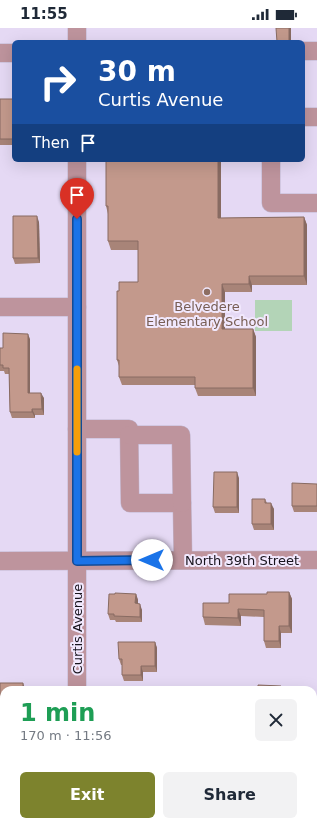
<!DOCTYPE html>
<html lang="en">
<head>
<meta charset="utf-8">
<style>
  :root { --surface:#fff; --page:#f2f2f3; --text:#1f2937; --muted:#747a83; --accent:#7d832d }
  body { margin:0; font-family:"DejaVu Sans",sans-serif; background:var(--page); color:var(--text); height:100vh; display:flex; flex-direction:column; font-size:15px; white-space:nowrap }
  * { box-sizing:border-box; margin:0 }
  p { font-size:13px; color:var(--muted) }
  .icon { flex:none; width:22px; height:22px; fill:none; stroke:currentColor; stroke-width:2; stroke-linecap:round; stroke-linejoin:round }
  .map { position:relative; flex:1; overflow:hidden }
  .details { position:absolute; left:0px; top:658px; width:317px; height:140px; display:flex; flex-direction:column; background:var(--surface); border-radius:12px 12px 0 0; box-shadow:0 4px 16px #0002 }
  .details>* { flex:none }
  .banner { position:absolute; left:12px; top:12px; width:293px; height:122px; border-radius:6px; box-shadow:0 4px 16px #0002; background:#1a4fa0; color:#fff; overflow:hidden }
  .pin { position:absolute; display:grid; place-items:center; width:34px; height:34px; color:#fff; margin:-41px -17px; border-radius:50% 50% 50% 0; rotate:-45deg; box-shadow:0 0 4px #0007 }
  .pin .icon { rotate:45deg }
  .me { position:absolute; width:44px; margin:-22px; rotate:270deg; stroke-linejoin:round; filter:drop-shadow(0 0 3px #0008) }
  .turn { display:flex; align-items:center; gap:14px; height:84px; padding:0 20px; font-size:18px }
  .turn .icon { width:52px; height:52px; stroke-width:2.5 }
  .turn b { display:block; font-size:28px; line-height:34px }
  .then { display:flex; align-items:center; height:38px; padding:0 20px; background:#0003; gap:8px; font-size:15px }
  .round { display:grid; place-items:center; flex:none; width:42px; height:42px; border-radius:6px; background:var(--page) }
  .overview { display:flex; align-items:center; justify-content:space-between; height:68px; padding:0 20px }
  h1 { font-size:24px; font-weight:700; line-height:30px; color:#1e9e55 }
  .action { display:flex; gap:8px; margin-top:auto; padding:8px 20px }
  .action a { flex:1; height:46px; border-radius:6px; background:var(--accent); color:#fff; font-size:16px; font-weight:700; line-height:46px; text-align:center }
  .action a+a { background:var(--page); color:var(--text) }
  .status { display:flex; justify-content:space-between; align-items:center; height:28px; padding:0 20px; background:var(--surface); direction:ltr }
  .status svg { height:11px; fill:currentColor }
  .map>svg:first-child { display:block }
</style>
</head>
<body>
<div class="status"><b>11:55</b><svg viewBox="0 0 49 12"><path d="M0 12V9h3v3zM5 12V6h3v6zM10 12V3h3v9zM15 12V0h3v12zM26 1h20v11H26zM47 4h2v5h-2z"/></svg></div>
<div class="map">
<svg width="317" height="798" viewBox="0 0 317 798">
  <rect width="100%" height="100%" fill="#e5d9f4"/>
  <rect fill="#b3d4b7" x="255" y="272" width="37" height="31"/>
  <g fill="none" stroke-linecap="round" stroke-linejoin="round">
    <defs>
      <g id="minor">
        <path d="M77,0V14"/>
        <path d="M303,23H317"/>
        <path d="M0,25H14"/>
        <path d="M303,89H317"/>
        <path d="M271,132V175H317"/>
        <path d="M0,279H77"/>
        <path d="M77,401H129L130,475H182L183,532"/>
        <path d="M129,407H181L182,475"/>
        <path d="M0,533L317,532"/>
        <path d="M77,662V132"/>
        <path d="M77,794V798"/>
      </g>
    </defs>
    <use href="#minor" stroke="#c0b5cd" stroke-width="19"/>
    <use href="#minor" stroke="#be949d" stroke-width="18"/>
  </g>
  <g fill="#a88478">
    <rect x="0" y="71" width="14" height="46"/>
    <path d="M221,132V190L304,189L307,197V257H252V264H225V301H253L256,309V368H198L195,360V357H122L119,349V338L117,332L119,263L138,254V222H111L108,213V186L106,178Z"/>
    <path d="M39,194L40,235L15,236L13,230Z"/>
    <path d="M30,311V365L44,370V387H35V390H12L10,384L9,346H5L4,343H0V320H3Z"/>
    <path d="M239,450V485H215L213,479Z"/>
    <path d="M317,456V484H294L292,478Z"/>
    <path d="M265,471L267,475L274,481V502H254L252,496Z"/>
    <path d="M289,564L292,571V605H281V620H266L264,613V589L241,588V598L205,597L203,589L229,575L267,566Z"/>
    <path d="M136,566L138,572V576L142,582V594H116L115,592H110L108,586Z"/>
    <path d="M155,614L157,620V644H143V653H124L122,647V637H121L119,631Z"/>
    <path d="M0,655L25,661V662H4V685H0Z"/>
    <rect x="0" y="755" width="4" height="29"/>
  </g>
  <g fill="#886b62">
    <rect x="289" y="0" width="2" height="14"/>
    <path d="M218,132H221V198L218,190Z"/>
    <path d="M37,188L39,194L40,235L38,230Z"/>
    <path d="M304,189L307,197V257L304,248Z"/>
    <path d="M249,248L252,257V264L249,256Z"/>
    <path d="M222,256L225,264V309L222,301Z"/>
    <path d="M253,301L256,309V368L253,360Z"/>
    <path d="M28,306L30,311V371L28,365Z"/>
    <path d="M41,365L44,370V387L42,381Z"/>
    <path d="M32,381L35,387V390L32,384Z"/>
    <path d="M237,444L239,450V485L237,479Z"/>
    <path d="M271,475L274,481V502L271,496Z"/>
    <path d="M289,564L292,571V605L289,598Z"/>
    <path d="M136,566L138,572V581L135,575Z"/>
    <path d="M140,576L142,582V594L140,589Z"/>
    <path d="M238,581L241,588V598L238,590Z"/>
    <path d="M279,598L281,605V620L279,613Z"/>
    <path d="M155,614L157,620V644L155,638Z"/>
    <path d="M141,638L143,644V653L141,647Z"/>
    <path d="M23,655L25,661V662H23Z"/>
  </g>
  <g fill="#c3998c" stroke="#886b62">
    <path d="M276,0H289V14H277Z"/>
    <rect x="0" y="71" width="14" height="40"/>
    <path d="M106,132H218V190L304,189V248H249V256H222V301H253V360H195V349H119V332H117V263H119V254H138V213H108V178H106Z"/>
    <path d="M13,188H37L38,230H13Z"/>
    <path d="M3,305L28,306V365H41L42,381H32V384H10L9,340H3V337H0V320H3Z"/>
    <path d="M214,444H237V479H213Z"/>
    <path d="M292,455L317,456V478H292Z"/>
    <path d="M252,471H265V475H271V496H252Z"/>
    <path d="M267,564H289V598H279V613H264V582L238,581V590L203,589V575H229V566H267Z"/>
    <path d="M115,565L136,566L135,575L140,576V589L114,588V586H108L109,566H115Z"/>
    <path d="M118,614H155V638H141V647H122V631H119Z"/>
    <path d="M0,655H23V662H4V679H0Z"/>
    <path d="M258,657L281,658V662H258Z"/>
    <path d="M0,755H4V779L0,778Z"/>
    <rect x="123" y="794" width="26" height="4"/>
  </g>
  <g fill="none" stroke-linecap="round" stroke-linejoin="round">
    <defs>
      <path id="route" d="M77,191V533L152,532"/>
    </defs>
    <use href="#route" stroke="#114b97" stroke-width="10"/>
    <use href="#route" stroke="#1a73e8" stroke-width="7"/>
    <path stroke="#f59e0b" stroke-width="7" d="M77,424V341"/>
  </g>
  <circle fill="#8d6e63" stroke="#f1e8fd" stroke-width="1.5" cx="207" cy="264" r="4"/>
  <g text-anchor="middle" stroke-width="4" stroke-linejoin="round" paint-order="stroke">
    <g font-size="13" fill="#785e54" stroke="#f1e8fd">
      <text x="207" y="283">Belvedere<tspan x="207" dy="15">Elementary School</tspan></text>
    </g>
    <g font-size="13" fill="#17131c" stroke="#f1e8fd">
      <text x="242" y="537">North 39th Street</text>
      <text transform="translate(77 601) rotate(-90)" y="5">Curtis Avenue</text>
    </g>
  </g>
</svg>
<div class="pin" style="left:77px;top:191px;background:#d93025"><svg class="icon" aria-label="arrive" viewBox="0 0 24 24"><path d="M6 21V4h12l-3 4 3 4H6"/></svg></div>
<svg class="me" style="left:152px;top:532px" viewBox="-20 -20 40 40"><circle r="19" fill="#fff"/><path d="M0-13L10 11 0 6-10 11z" fill="#1a73e8"/></svg>
<div class="banner">
<div class="turn"><svg class="icon" aria-label="right" viewBox="0 0 24 24"><path d="M7 20v-9h11M14 6l5 5-5 5"/></svg><div><b>30 m</b>Curtis Avenue</div></div>
<div class="then">Then<svg class="icon" aria-label="arrive" viewBox="0 0 24 24"><path d="M6 21V4h12l-3 4 3 4H6"/></svg></div>
</div>
<section class="details">
<div class="overview"><div><h1>1 min</h1><p>170 m · 11:56</p></div><a class="round"><svg class="icon" aria-label="close" viewBox="0 0 24 24"><path d="M6 6l12 12M18 6L6 18"/></svg></a></div>
<div class="action"><a>Exit</a><a>Share</a></div>
</section>
</div>
</body>
</html>
